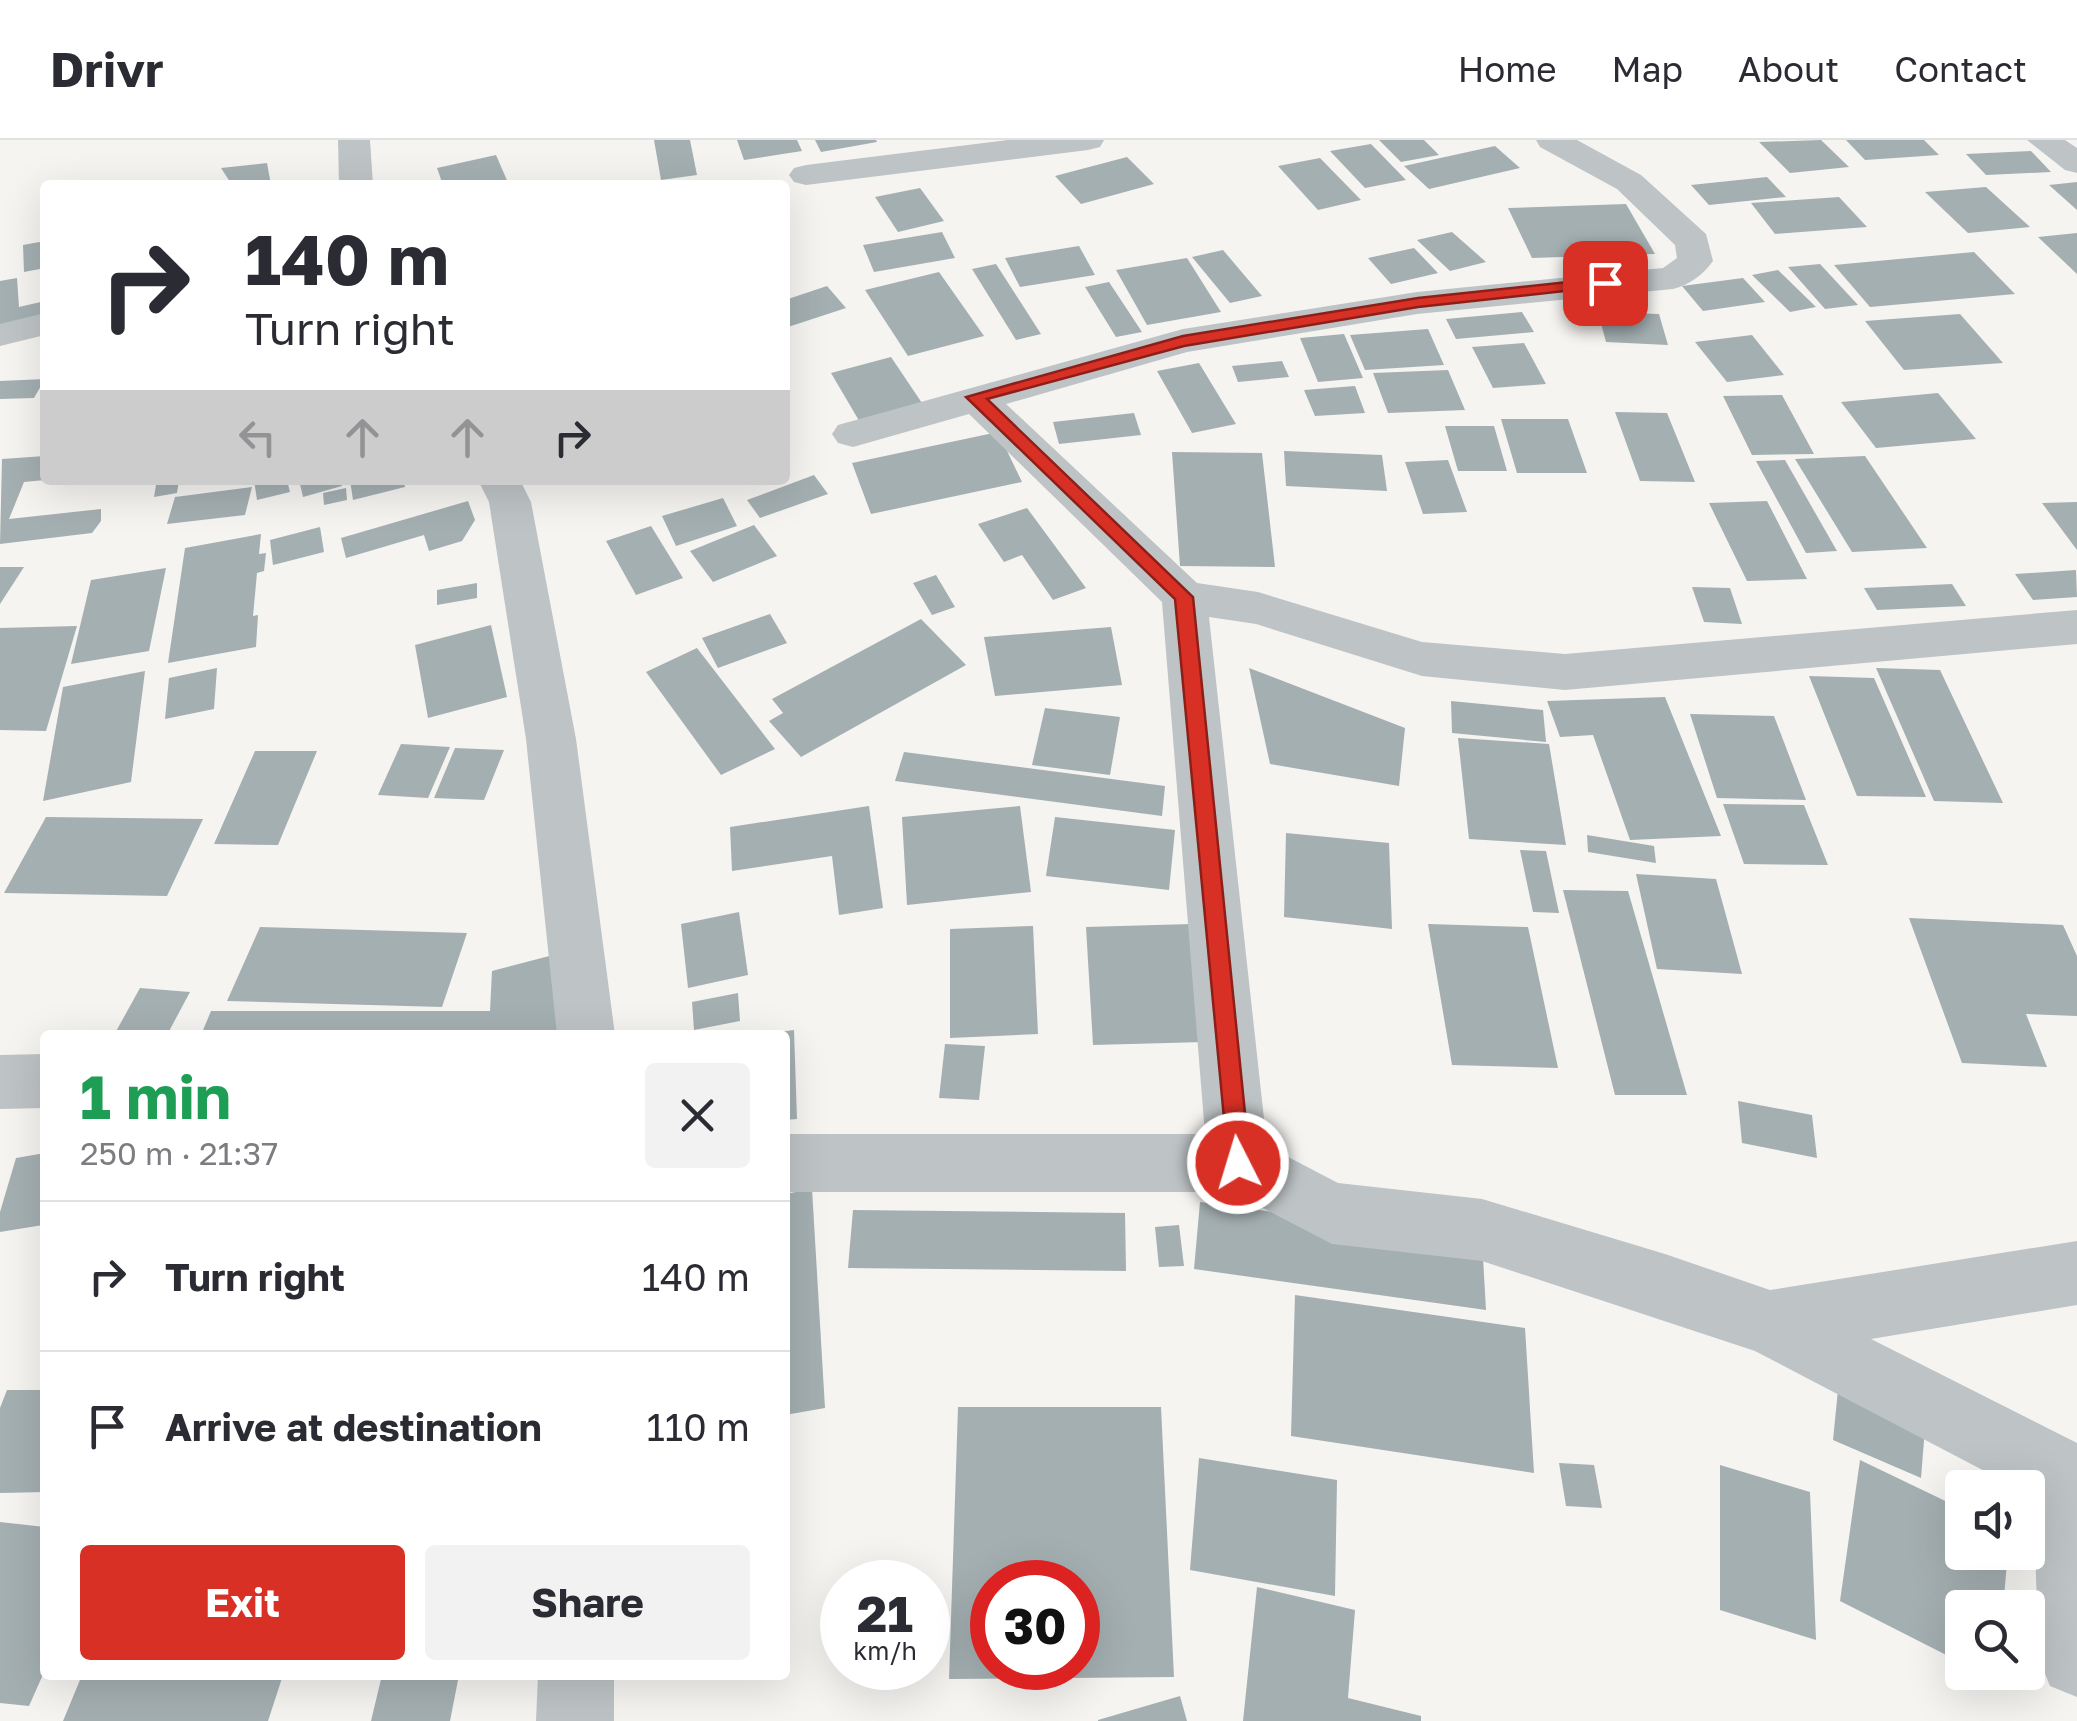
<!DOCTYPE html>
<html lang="en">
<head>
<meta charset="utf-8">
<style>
  :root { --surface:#fff; --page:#f2f2f3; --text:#2b2b33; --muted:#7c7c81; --line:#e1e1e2; --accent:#d93025 }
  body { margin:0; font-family:"Golos Text",sans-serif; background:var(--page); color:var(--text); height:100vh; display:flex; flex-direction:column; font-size:38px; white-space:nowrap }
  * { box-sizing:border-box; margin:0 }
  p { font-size:32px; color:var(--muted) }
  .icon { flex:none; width:55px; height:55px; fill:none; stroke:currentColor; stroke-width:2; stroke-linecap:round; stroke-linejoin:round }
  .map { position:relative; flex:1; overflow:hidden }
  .details { position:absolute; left:40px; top:890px; width:750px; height:650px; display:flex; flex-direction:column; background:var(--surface); border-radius:10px; box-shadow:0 10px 40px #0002 }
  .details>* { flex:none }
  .guide { position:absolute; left:40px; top:40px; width:750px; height:305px; border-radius:10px; box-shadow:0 10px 40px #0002; background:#fff; color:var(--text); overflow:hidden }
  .controls { position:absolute; left:1945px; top:1330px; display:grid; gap:20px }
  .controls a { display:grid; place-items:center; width:100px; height:100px; border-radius:10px; background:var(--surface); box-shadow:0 10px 40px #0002; font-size:50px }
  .speed { position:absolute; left:820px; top:1420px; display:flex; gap:20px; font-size:50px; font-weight:700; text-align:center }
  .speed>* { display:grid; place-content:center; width:130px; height:130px; border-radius:50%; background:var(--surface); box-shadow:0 10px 40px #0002; line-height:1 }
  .speed small { font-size:25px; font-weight:400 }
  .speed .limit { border:15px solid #d22; background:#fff; color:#111 }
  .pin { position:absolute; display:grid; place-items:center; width:85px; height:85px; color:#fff; margin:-42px; border-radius:20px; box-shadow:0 5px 15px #0006 }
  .me { position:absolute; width:110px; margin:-55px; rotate:355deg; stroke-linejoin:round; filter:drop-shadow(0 0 8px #0008) }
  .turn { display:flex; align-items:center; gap:35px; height:210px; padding:0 40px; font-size:45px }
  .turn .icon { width:130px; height:130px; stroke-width:2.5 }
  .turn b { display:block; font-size:70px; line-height:85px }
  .lanes { display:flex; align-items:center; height:95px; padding:0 40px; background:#0003; justify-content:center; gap:50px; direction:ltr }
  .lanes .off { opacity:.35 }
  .round { display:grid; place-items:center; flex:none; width:105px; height:105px; border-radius:10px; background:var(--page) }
  .overview { display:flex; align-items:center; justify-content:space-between; height:170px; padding:0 40px }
  h1 { font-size:60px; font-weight:700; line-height:75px; color:#1e9e55 }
  .primary-button { display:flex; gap:20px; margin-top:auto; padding:20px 40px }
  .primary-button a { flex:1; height:115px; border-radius:10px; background:var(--accent); color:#fff; font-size:40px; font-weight:700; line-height:115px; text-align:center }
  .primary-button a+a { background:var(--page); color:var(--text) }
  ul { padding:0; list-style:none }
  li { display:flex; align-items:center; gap:30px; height:150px; padding:0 40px; border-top:2px solid var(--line) }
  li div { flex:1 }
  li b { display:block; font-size:38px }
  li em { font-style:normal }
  header { display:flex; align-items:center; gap:60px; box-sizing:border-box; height:140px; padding:0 50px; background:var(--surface); border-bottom:2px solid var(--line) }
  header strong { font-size:48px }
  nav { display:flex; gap:55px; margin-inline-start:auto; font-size:35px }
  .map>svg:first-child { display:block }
</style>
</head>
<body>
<header>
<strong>Drivr</strong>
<nav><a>Home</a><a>Map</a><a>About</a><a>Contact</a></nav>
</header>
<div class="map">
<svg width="2077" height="1581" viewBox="0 0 2077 1581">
  <rect width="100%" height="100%" fill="#f5f4f1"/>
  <g fill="#a4afb2" fill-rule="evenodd">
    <path d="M654,0H690L697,35L661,40Z"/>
    <path d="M737,0H797L802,11L744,20Z"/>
    <path d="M815,0H876L877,2L821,12Z"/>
    <path d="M1379,0H1424L1439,15L1401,22Z"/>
    <path d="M1821,0L1849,27L1790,33L1759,2Z"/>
    <path d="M1846,0H1924L1939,15L1865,20Z"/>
    <path d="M1371,4L1406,40L1365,48L1330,11Z"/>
    <path d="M1495,6L1520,28L1429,49L1404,26Z"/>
    <path d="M2031,11L2051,32L1986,35L1966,14Z"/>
    <path d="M496,15L509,45H443L437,28Z"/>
    <path d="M1127,17L1154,44L1081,64L1055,36Z"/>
    <path d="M1320,18L1361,60L1318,70L1278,26Z"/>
    <path d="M267,23L271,45H232L221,28Z"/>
    <path d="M1767,37L1786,57L1709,65L1691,45Z"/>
    <path d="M2077,42V70L2049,45Z"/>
    <path d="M1986,47L2030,87L1968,93L1925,52Z"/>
    <path d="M920,48L944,81L898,92L875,57Z"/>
    <path d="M1839,57L1867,87L1775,94L1751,63Z"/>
    <path d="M1626,64L1655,114L1532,118L1508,68Z"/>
    <path d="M942,92L955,118L874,132L863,105Z"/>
    <path d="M1452,92L1486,122L1450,131L1417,100Z"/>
    <path d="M2077,93V134L2038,97Z"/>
    <path d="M45,101V128L24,132L23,105Z"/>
    <path d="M1079,106L1095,135L1020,147L1005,118Z"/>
    <path d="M1414,108L1438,133L1391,144L1368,118Z"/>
    <path d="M1223,110L1262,156L1230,163L1192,117Z"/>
    <path d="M1974,112L2015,154L1870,167L1834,125Z"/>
    <path d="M1187,118L1221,172L1147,185L1116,130Z"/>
    <path d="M996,124L1041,194L1016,200L972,129Z"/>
    <path d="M1820,124L1858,165L1825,169L1788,127Z"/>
    <path d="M1778,130L1816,167L1790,172L1752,135Z"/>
    <path d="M939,132L984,196L908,216L865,150Z"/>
    <path d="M17,138L19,167L45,161V178L0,188V141Z"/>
    <path d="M1743,138L1765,162L1703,171L1682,146Z"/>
    <path d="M1109,142L1142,192L1116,197L1085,147Z"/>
    <path d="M827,146L846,168L785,188V160Z"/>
    <path d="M1522,172L1534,192L1456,199L1446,179Z"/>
    <path d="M1598,172L1659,174L1668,205L1606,202Z"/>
    <path d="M1960,174L2003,223L1904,230L1865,181Z"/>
    <path d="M1428,189L1444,225L1365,230L1350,195Z"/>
    <path d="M1344,194L1363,238L1318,242L1300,198Z"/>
    <path d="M1752,195L1784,235L1727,242L1695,202Z"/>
    <path d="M1524,203L1546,244L1493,248L1472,207Z"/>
    <path d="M891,217L924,266L861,284L831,233Z"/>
    <path d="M1282,221L1289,237L1238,242L1232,226Z"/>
    <path d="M1199,223L1236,284L1192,293L1157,231Z"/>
    <path d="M1448,230L1465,270L1388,273L1373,233Z"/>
    <path d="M45,239L34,258L0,259V241Z"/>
    <path d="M1355,246L1365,273L1315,276L1304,250Z"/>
    <path d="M1938,253L1976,299L1876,308L1841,262Z"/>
    <path d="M1782,255L1814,314L1752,315L1723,256Z"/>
    <path d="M1615,272L1667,273L1695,342L1640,341Z"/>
    <path d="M1134,273L1141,295L1059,304L1053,282Z"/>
    <path d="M1501,279H1568L1587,333H1517Z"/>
    <path d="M1445,286H1494L1507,331H1458Z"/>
    <path d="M998,292L1022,342L871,374L852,323Z"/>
    <path d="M1284,311L1382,315L1387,351L1286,346Z"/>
    <path d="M1172,312L1262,313L1275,427L1180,426Z"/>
    <path d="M45,316V340L24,342L9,379L101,369V381L92,393L0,404L2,319Z"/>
    <path d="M1865,316L1927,408L1852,412L1795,319Z"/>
    <path d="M1448,320L1467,372L1423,374L1405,322Z"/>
    <path d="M1785,320L1837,411L1806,413L1756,321Z"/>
    <path d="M814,335L828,354L760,378L747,360Z"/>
    <path d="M254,340H287L290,352L257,360Z"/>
    <path d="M299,340H341L342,346L303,357Z"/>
    <path d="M350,340H404L405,347L353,360Z"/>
    <path d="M179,341L177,353L154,357L156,345Z"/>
    <path d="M252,347L245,375L167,384L175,357Z"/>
    <path d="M346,348L347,360L324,365L323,353Z"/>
    <path d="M723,358L737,386L676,406L662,376Z"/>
    <path d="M468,361L475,380L462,401L429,411L424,395L346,418L341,398Z"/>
    <path d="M1767,361L1807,439L1747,441L1709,363Z"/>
    <path d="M2077,362V410L2042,363Z"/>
    <path d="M1027,368L1086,448L1053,460L1022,415L1004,422L978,384Z"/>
    <path d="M754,385L777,416L713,442L690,411Z"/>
    <path d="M651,386L683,438L636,455L606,401Z"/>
    <path d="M320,387L324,412L273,425L270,400Z"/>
    <path d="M261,394L259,414L266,413L264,431L257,433L253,476L258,475L256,507L168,523L185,408Z"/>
    <path d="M0,427H24L0,464Z"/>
    <path d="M166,428L149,511L71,524L91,440Z"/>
    <path d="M2076,430L2077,457L2033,460L2015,434Z"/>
    <path d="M936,435L955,467L932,475L913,443Z"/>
    <path d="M477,443V458L437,465V450Z"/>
    <path d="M1952,444L1966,466L1877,470L1864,448Z"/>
    <path d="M1692,447L1730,448L1742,484L1704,482Z"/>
    <path d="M770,474L787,503L718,528L702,498Z"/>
    <path d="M921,479L966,525L801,617L769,581L783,573L772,559Z"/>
    <path d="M491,485L507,557L428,578L415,505Z"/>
    <path d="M77,486L46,591L0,590V488Z"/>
    <path d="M1111,487L1122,545L995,556L984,497Z"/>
    <path d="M697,508L775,609L721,635L646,532Z"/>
    <path d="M217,528L214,569L165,579L169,538Z"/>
    <path d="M1249,528L1405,588L1399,646L1270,624Z"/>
    <path d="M1876,528L1940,530L2003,663L1934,661Z"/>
    <path d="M145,531L131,642L43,661L63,547Z"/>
    <path d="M1809,536L1874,538L1926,657L1857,656Z"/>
    <path d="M1665,557L1721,696L1630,700L1593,595L1560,597L1547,561Z"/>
    <path d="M1451,561L1543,570L1546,602L1452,593Z"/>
    <path d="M1045,568L1120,577L1110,635L1032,625Z"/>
    <path d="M1690,574L1774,576L1806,660L1717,658Z"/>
    <path d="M1458,598L1549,604L1566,705L1469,699Z"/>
    <path d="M401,604L450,607L428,658L378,655Z"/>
    <path d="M455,608L504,610L484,660L434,658Z"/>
    <path d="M255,611H317L278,705L214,704Z"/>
    <path d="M904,612L1165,646L1162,676L895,641Z"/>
    <path d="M1723,664L1804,665L1828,725L1744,724Z"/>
    <path d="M869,666L883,768L839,775L832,716L732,731L730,687Z"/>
    <path d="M1020,666L1031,752L907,765L902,677Z"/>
    <path d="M46,677L203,679L167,756L4,753Z"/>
    <path d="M1055,677L1175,690L1169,750L1046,736Z"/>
    <path d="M1286,693L1389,703L1392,789L1284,777Z"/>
    <path d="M1587,695L1654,706L1656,723L1588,712Z"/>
    <path d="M1520,710L1546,711L1559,773L1533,772Z"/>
    <path d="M1636,734L1716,739L1742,834L1657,829Z"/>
    <path d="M1563,750L1628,751L1687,955H1615Z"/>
    <path d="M739,772L748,835L688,848L681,784Z"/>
    <path d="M1909,778L2063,785L2077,816V876L2026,874L2047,927L1962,923Z"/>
    <path d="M1191,784L1204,902L1093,905L1086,787Z"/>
    <path d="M1428,784L1528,787L1558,928L1452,925Z"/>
    <path d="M1033,786L1038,894L950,898V789Z"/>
    <path d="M260,787L467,793L442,867L227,861Z"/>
    <path d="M557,814L558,895H201L211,871H490L492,831Z"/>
    <path d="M140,848L190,852L167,895H114Z"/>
    <path d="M738,853L740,881L694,890L692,862Z"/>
    <path d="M794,890L797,979L785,980V895L771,893Z"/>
    <path d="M945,904L985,906L979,960L939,958Z"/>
    <path d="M1738,961L1812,975L1817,1018L1742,1003Z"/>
    <path d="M45,1013L43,1085L0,1092V1072L16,1018Z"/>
    <path d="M812,1049L825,1268L785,1275V1054Z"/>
    <path d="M1200,1062L1482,1100L1486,1170L1194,1129Z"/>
    <path d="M853,1070L1125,1073L1126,1131L848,1128Z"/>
    <path d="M1179,1085L1184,1126L1159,1127L1155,1087Z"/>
    <path d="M1295,1155L1525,1188L1534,1333L1291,1296Z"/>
    <path d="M7,1250H45V1352L0,1353V1268Z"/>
    <path d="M1838,1250L1925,1288L1921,1338L1833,1300Z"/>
    <path d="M958,1267H1161L1174,1537L949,1539ZM992,1442H1078V1528H992Z"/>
    <path d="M1199,1318L1337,1340L1335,1456L1190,1430Z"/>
    <path d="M1860,1320L1962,1369V1412H2008L2003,1468H1962V1523L1840,1461Z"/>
    <path d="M1559,1323L1594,1325L1602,1368L1566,1366Z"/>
    <path d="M1720,1325L1810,1352L1816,1500L1720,1470Z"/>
    <path d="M0,1382L45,1387V1530L29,1566L0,1563Z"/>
    <path d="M1257,1447L1355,1470L1348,1558L1421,1576V1581H1243Z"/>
    <path d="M82,1535H283L268,1581H63Z"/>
    <path d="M382,1535H459L450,1581H371Z"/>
    <path d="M1180,1556L1187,1581H1098V1580Z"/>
  </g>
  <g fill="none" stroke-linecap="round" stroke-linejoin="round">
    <g fill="#bec3c5" fill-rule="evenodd">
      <path d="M338,0H370L373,45H339Z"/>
      <path d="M1008,0H1104L1100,7L1088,10L806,45L794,42L789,35L794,28L806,25Z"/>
      <path d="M1536,0H1577L1641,35L1706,94L1713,121C1703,135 1689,145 1673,149L1417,174L1187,212L1006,264L1197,443L1258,452L1422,502L1565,514L2077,470V504L1565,550L1422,536L1256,484L1209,477L1267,1006L1338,1043L1482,1059L1665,1114L1770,1150L2077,1101V1165L1871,1199L2077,1303V1557L2050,1546L2039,1519L2033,1356L2028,1348H2017L1755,1211L1482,1121L1332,1104L1232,1052H785V994H1205L1162,462L969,274L853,307L838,303L832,294L838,285L1183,189L1417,152L1663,128L1677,118L1675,105L1617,49L1540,7Z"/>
      <path d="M2027,0H2065L2077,8V33L2065,30Z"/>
      <path d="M45,173V195L0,206V184Z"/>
      <path d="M478,340H520L531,362L576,599L615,895H557L526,599L489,362Z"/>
      <path d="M45,914V968L0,969V915Z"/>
      <path d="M538,1535H614V1581H536Z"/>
    </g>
  </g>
  <path fill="#d93025" stroke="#8d1f18" stroke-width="2.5" d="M1605,138L1611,140V146L1418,167L1184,206L987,259L1193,457L1250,1023L1246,1031L1238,1035L1229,1031L1175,459L966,257L1183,196L1418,158Z"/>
</svg>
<div class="controls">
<a><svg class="icon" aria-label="sound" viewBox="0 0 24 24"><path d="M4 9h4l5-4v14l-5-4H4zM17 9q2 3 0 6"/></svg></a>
<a><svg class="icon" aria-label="search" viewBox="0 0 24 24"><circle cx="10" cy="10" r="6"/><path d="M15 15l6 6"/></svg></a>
</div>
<div class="speed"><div>21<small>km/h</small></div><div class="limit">30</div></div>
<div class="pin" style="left:1605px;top:143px;background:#d93025"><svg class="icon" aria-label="arrive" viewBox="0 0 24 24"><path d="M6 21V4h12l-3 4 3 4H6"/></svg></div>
<svg class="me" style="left:1238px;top:1023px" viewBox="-20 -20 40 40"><circle r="17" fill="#d93025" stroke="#fff" stroke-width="3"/><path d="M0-11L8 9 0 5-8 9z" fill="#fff"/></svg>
<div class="guide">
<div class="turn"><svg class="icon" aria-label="right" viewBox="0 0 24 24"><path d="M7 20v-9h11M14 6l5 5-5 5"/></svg><div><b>140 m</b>Turn right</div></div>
<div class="lanes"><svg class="icon off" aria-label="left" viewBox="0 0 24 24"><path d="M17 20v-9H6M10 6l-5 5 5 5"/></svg><svg class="icon off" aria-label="ahead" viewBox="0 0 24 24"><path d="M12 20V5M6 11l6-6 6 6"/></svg><svg class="icon off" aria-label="ahead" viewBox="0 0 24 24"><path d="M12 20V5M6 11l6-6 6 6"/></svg><svg class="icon" aria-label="right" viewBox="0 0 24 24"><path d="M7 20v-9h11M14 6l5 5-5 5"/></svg></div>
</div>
<section class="details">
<div class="overview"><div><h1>1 min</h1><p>250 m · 21:37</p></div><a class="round"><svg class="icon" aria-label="close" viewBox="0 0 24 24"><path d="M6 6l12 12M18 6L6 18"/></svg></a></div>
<ul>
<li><svg class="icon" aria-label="right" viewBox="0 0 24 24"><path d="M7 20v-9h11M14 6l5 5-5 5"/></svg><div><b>Turn right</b></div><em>140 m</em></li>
<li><svg class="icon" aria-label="arrive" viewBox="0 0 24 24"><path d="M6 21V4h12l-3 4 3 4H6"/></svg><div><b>Arrive at destination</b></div><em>110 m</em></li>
</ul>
<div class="primary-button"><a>Exit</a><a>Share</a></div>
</section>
</div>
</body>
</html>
